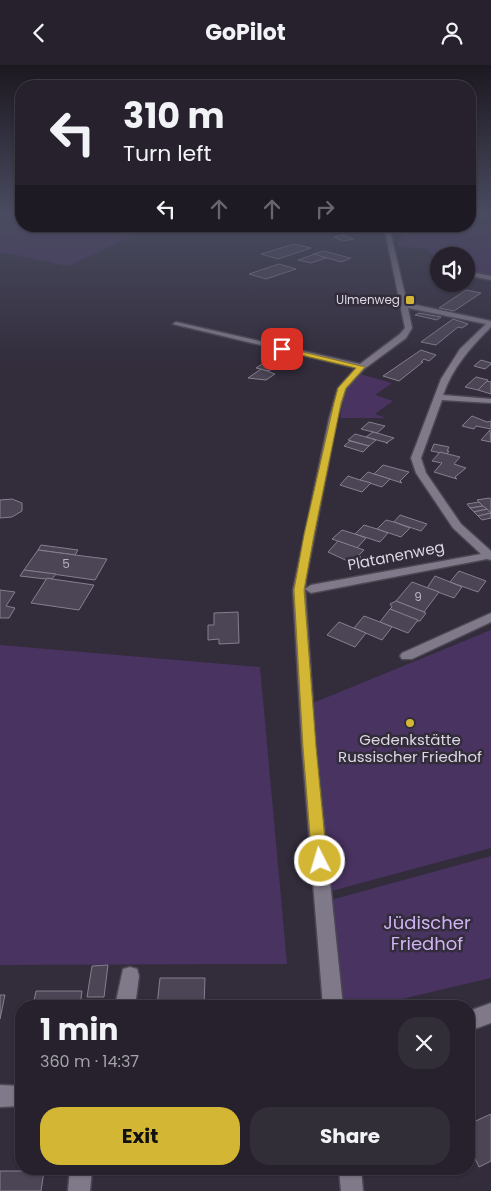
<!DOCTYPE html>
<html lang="en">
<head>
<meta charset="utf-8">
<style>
  :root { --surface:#26212c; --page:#322e38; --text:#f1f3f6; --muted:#a4a3a9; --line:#423e48; --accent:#d4b635 }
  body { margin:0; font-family:Poppins,sans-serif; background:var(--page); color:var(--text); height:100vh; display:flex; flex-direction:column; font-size:19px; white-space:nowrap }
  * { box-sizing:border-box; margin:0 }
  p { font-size:16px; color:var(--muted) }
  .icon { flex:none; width:28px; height:28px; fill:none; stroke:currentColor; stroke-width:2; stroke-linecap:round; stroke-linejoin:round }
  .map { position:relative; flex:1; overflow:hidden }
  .side { position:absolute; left:15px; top:935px; width:460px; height:175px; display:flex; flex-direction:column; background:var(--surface); border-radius:20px; box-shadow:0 1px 4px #0004,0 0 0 1px var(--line) }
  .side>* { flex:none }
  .hud { position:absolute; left:15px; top:15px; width:461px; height:152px; border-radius:20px; box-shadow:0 1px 4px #0004,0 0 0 1px var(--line); background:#26212c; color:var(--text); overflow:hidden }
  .buttons { position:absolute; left:430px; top:182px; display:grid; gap:10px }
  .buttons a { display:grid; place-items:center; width:45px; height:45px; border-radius:50%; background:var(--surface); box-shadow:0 1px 4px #0004,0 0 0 1px var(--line); font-size:25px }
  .pin { position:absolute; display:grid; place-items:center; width:42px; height:42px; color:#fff; margin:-21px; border-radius:10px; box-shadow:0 2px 8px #0006 }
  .me { position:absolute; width:55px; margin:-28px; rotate:355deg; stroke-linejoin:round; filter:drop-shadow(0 0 4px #0008) }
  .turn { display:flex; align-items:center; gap:18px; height:105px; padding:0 25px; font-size:22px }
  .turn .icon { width:65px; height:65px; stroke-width:2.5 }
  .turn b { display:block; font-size:35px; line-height:42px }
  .lanes { display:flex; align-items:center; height:48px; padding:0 25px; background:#0003; justify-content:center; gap:25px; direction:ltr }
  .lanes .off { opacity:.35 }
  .round { display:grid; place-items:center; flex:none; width:52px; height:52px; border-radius:20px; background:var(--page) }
  .summary { display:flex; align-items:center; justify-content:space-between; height:85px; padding:0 25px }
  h1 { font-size:30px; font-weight:700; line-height:38px }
  .primary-button { display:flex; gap:10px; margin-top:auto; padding:10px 25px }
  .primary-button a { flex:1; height:58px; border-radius:20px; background:var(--accent); color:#111; font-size:20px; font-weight:700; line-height:58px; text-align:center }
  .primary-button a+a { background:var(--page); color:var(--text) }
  header { display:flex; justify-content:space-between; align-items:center; height:65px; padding:0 25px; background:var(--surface); font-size:22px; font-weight:700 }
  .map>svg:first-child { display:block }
</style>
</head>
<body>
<header><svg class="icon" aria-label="back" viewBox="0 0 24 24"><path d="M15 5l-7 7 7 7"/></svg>GoPilot<svg class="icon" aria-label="person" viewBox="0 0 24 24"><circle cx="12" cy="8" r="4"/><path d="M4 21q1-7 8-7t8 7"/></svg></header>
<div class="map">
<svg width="491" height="1126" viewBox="0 0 491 1126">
  <rect width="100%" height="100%" fill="#322c3b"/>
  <g fill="#493361">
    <path d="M0,148H21V161H132L127,174L68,201L0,187Z"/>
    <path d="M491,159V212L466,208V191H439V194L426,184L398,181L397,176H405L404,170H395L394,165H427Z"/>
    <path d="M360,309L392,318L375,330L393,336L375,349L386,353H340L347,323Z"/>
    <path d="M491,565V783L324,828L308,640Z"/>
    <path d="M0,580L260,602L287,899L0,900Z"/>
    <path d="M491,791V913L372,941H331L327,836Z"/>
  </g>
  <g fill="#4c4555" stroke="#867f90">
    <path d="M344,170L346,171L354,174L343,176L334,172Z"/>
    <path d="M294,179L311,183L278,194L261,189Z"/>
    <path d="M324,186L350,193H351L341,197L313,189Z"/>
    <path d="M315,189L326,193L311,198L298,195Z"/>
    <path d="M279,199L296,204L266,214L249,209Z"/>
    <path d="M466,225L481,228L454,246L439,243Z"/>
    <path d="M419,248L441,252L437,255L415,250Z"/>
    <path d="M453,254L468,259L462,263L458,262L436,280L421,277Z"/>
    <path d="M421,285L436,290L429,296L424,294L421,297H423L399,316L383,311Z"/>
    <path d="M481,295L491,298V299L485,304L474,301Z"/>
    <path d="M267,296L280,299L269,306L256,303Z"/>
    <path d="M261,304L275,309L266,315L248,313Z"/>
    <path d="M476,312L488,315L478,325L465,322Z"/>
    <path d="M487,316L491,317V329L478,325Z"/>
    <path d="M472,351L487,357L491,356V364L476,361L474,364L462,361Z"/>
    <path d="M369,357L385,361L377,368L361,364Z"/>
    <path d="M490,365L491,377L481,375Z"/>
    <path d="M373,367L377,368L394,373L386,378H388L366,372Z"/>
    <path d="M355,369L366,372L376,375L369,381L348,375Z"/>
    <path d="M350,376L369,381L363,387L344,381Z"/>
    <path d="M434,379L449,382L447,386H449L447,389L431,386Z"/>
    <path d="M440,387L460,392L454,399L466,403L455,412L457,414L434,407L442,398L432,396Z"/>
    <path d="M383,400L409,407L400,416L402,418L374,409Z"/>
    <path d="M368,407L374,409L390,414L382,422L360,415Z"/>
    <path d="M348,411L360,415L371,418L362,427L340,420Z"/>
    <path d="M489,433L491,434V449L477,435Z"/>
    <path d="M12,434L22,438V446L12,452L0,453V435Z"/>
    <path d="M479,437L483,441L470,443L467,439Z"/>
    <path d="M483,441L487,444L474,447L470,443Z"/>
    <path d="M487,444L491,448L478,451L474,447Z"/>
    <path d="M491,448V453L482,455L478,451Z"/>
    <path d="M400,450L427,459L421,466L394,457Z"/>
    <path d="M386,455L394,457L410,463L401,472L377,464Z"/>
    <path d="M364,460L377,464L388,468L380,477L355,469Z"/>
    <path d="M342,465L355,469L366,473L357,483L332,474Z"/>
    <path d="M338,476L364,485L358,491L361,492L354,499L328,487Z"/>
    <path d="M41,480L78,485L75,490L38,485Z"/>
    <path d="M38,485L75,490L107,494L95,515L24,505Z"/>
    <path d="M24,505L56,509L52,514H46L20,511Z"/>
    <path d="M459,506L486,516L478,527L450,517Z"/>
    <path d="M435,511L450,517L462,522L454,533L427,523Z"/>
    <path d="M47,513L52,514L94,520L79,545L31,538Z"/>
    <path d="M412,517L439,527L424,547L396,536Z"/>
    <path d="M0,525L15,527L6,541L15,543L9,553H0Z"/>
    <path d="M396,536L424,547L426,548L420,556H418L390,544L392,542L390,539Z"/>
    <path d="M390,544L418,555L408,568L380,557Z"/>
    <path d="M238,547L239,578L219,579V574L208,575V560H214V548Z"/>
    <path d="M364,551L380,557L392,562L382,575L354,563Z"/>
    <path d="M339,557L366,568L355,582L327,570Z"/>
    <path d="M108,900L104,932H87L92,901Z"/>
    <path d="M160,913H205L204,941H157Z"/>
    <path d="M36,926H82L80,941H33Z"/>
    <path d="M0,930H5L0,954Z"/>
    <path d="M491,1049V1096L479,1102L469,1081V1059Z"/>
    <path d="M0,1106H44L41,1126H0Z"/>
  </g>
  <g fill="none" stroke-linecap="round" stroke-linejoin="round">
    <defs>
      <g id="street">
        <path d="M384,161H389L407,238L491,256V262C470,283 453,302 443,330L491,334V338L442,335L421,393L426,408L461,459L491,486V495L487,494L311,528L305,524L311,520L481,489L453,463L416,408L411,393L441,314L460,284L486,259L408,243L412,263L406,273L364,304L346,324L337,354L306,514L305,525L316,682L343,941H323L302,682L293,525L329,354L338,323L356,303L173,259L176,257L360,299L400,269L405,263Z"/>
        <path d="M439,198V203L435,200Z"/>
        <path d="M466,206L491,211V215L466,210Z"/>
        <path d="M491,548V557L412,594H402L400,591L402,588Z"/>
        <path d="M130,902L137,904L139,911L135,941H115L123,904Z"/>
        <path d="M491,938V958L469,966V946Z"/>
        <path d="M0,1020L21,1021V1041L0,1042Z"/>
        <path d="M70,1104H92L90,1126H68Z"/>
        <path d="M339,1104H361L363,1126H341Z"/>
      </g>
    </defs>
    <use href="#street" stroke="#4c4753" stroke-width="3"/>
    <use href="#street" fill="#80798a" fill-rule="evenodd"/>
  </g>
  <linearGradient id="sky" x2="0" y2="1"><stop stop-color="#1c1820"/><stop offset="0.49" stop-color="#494b60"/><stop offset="1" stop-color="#494b60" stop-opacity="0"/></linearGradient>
  <rect width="491" height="305" fill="url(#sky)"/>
  <path fill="#d4b635" stroke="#8a7622" d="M282,282L365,302L346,323L341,338L314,470L304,525L316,682L327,796L325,800L320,802L314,800L312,796L303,682L294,525L304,470L334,338L338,323L356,303L280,285L279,284Z"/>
  <g fill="#d4b635" stroke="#322c3b" stroke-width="2">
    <rect x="405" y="230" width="10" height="10" rx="2.5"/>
    <circle cx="410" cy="658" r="5"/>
  </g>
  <g text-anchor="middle" stroke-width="5" stroke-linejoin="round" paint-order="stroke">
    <g font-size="12" fill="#dcd8e2" stroke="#322c3b" text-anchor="end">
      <text x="400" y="239">Ulmenweg</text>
    </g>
    <g font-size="12" fill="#b8b3bf">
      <text x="66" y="503">5</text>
      <text x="418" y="536">9</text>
    </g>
    <g font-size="15" fill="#dcd8e2" stroke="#322c3b">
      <text transform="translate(396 491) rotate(-11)" y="5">Platanenweg</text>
    </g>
    <g font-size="15" fill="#dcd8e2" stroke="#322c3b">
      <text x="410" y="680">Gedenkstätte<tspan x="410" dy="17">Russischer Friedhof</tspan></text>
    </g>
    <g font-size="18" fill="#d0b3f2" stroke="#322c3b">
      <text x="427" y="864">Jüdischer<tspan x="427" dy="21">Friedhof</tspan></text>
    </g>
  </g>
</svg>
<div class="buttons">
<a><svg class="icon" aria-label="sound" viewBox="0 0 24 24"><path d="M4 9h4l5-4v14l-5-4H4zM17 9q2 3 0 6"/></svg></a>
</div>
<div class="pin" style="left:282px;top:284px;background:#d93025"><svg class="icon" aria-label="arrive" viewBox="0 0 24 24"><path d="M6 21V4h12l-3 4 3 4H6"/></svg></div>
<svg class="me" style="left:320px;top:796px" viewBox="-20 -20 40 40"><circle r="17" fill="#d4b635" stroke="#fff" stroke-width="3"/><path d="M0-11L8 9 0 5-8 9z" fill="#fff"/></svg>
<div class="hud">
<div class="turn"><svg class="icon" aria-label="left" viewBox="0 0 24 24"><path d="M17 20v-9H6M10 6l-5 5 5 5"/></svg><div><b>310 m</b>Turn left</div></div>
<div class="lanes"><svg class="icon" aria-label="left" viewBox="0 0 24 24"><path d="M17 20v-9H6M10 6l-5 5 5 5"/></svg><svg class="icon off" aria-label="ahead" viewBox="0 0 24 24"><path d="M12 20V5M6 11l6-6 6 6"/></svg><svg class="icon off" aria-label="ahead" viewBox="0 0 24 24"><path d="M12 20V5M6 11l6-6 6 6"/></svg><svg class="icon off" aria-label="right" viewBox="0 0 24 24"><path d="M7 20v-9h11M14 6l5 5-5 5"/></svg></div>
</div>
<section class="side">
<div class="summary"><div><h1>1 min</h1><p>360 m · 14:37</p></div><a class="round"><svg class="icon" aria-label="close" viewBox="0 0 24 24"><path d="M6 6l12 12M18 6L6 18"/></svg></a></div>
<div class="primary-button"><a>Exit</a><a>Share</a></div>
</section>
</div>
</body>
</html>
